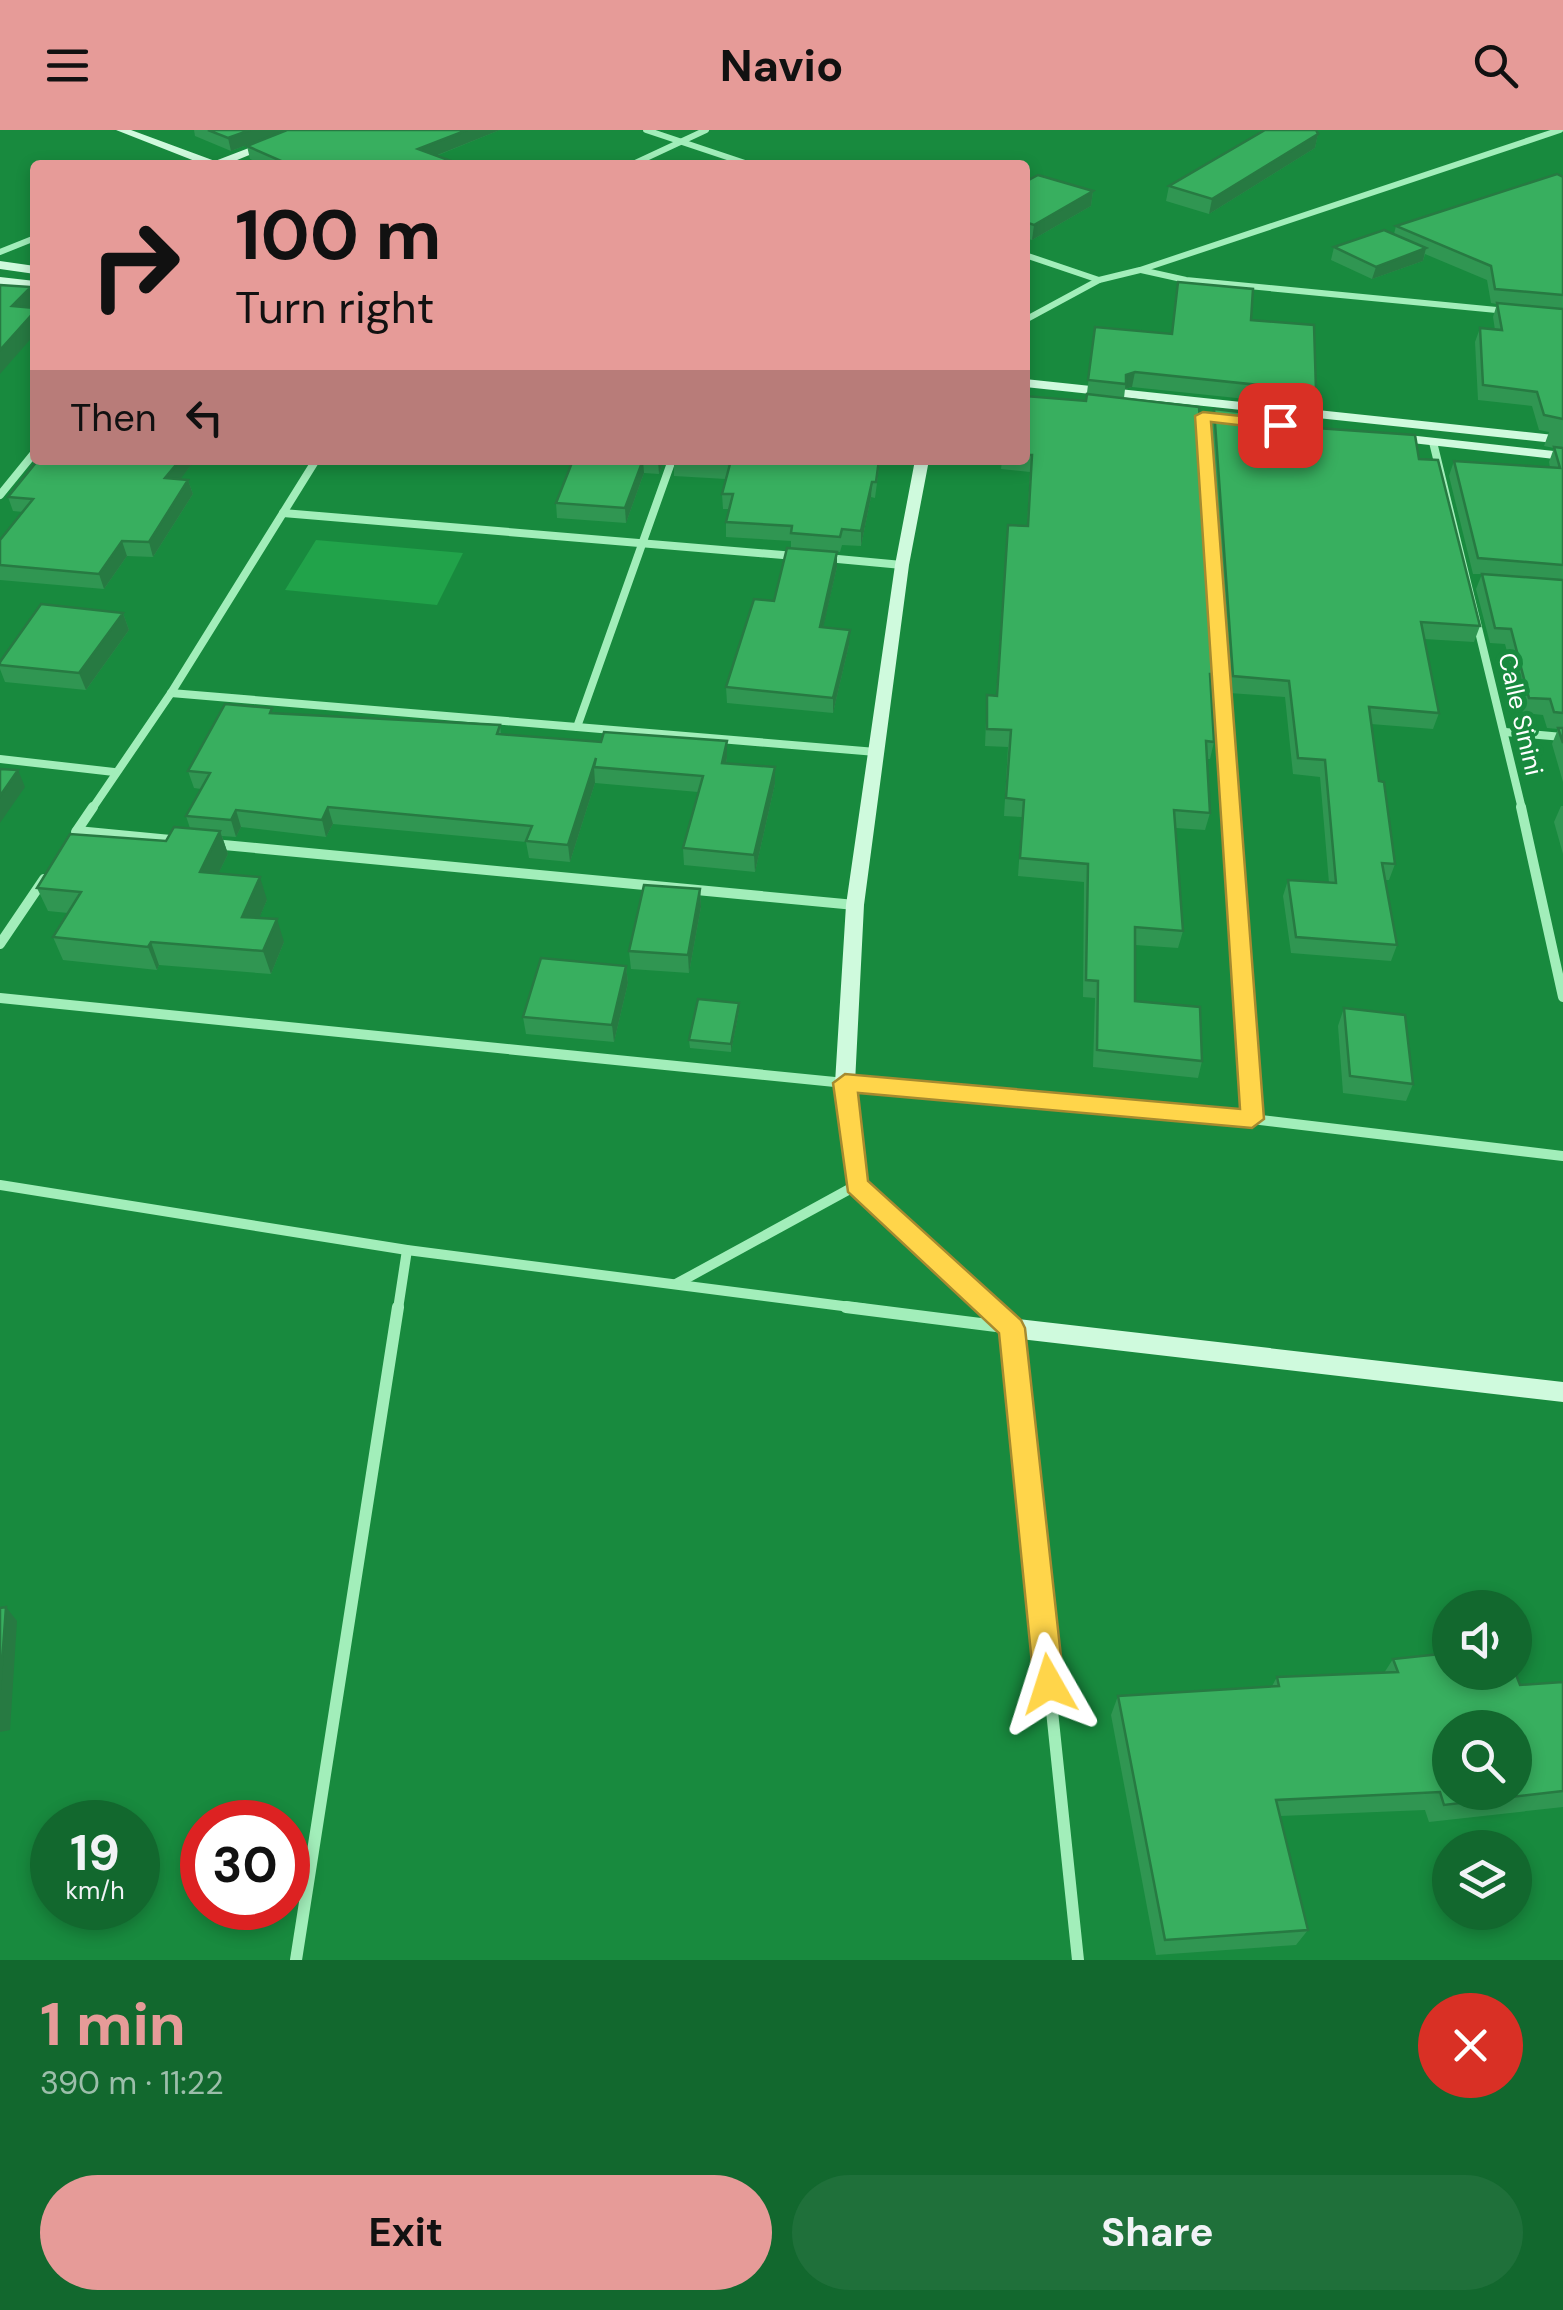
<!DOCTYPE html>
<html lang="en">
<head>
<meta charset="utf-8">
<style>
  :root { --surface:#12682e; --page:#1f703a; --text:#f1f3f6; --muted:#9cbeaa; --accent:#e69b98 }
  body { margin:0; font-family:"DM Sans",sans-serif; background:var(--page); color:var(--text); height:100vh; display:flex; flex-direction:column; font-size:38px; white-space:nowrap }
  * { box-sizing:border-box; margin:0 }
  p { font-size:32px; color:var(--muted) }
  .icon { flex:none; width:55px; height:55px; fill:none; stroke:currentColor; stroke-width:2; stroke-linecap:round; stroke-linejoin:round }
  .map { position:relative; height:1830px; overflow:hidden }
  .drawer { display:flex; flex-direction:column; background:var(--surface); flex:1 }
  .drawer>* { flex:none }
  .guide { position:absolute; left:30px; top:30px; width:1000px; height:305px; border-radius:10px; box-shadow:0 5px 15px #0003; background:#e69b98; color:#111; overflow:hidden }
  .controls { position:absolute; left:1432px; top:1460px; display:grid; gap:20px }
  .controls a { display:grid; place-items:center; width:100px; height:100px; border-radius:50%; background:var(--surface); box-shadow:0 5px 15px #0003; font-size:50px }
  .speed { position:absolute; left:30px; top:1670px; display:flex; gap:20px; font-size:50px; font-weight:700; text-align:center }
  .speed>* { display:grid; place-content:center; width:130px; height:130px; border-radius:50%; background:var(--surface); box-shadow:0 5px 15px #0003; line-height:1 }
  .speed small { font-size:25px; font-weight:400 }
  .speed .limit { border:15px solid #d22; background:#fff; color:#111 }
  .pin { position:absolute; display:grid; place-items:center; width:85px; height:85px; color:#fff; margin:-42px; border-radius:20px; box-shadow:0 5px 15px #0006 }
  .me { position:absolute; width:110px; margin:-55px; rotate:354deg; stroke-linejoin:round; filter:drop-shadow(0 0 8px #0008) }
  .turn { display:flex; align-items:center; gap:35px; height:210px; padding:0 40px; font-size:45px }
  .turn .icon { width:130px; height:130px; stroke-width:2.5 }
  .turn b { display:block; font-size:70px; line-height:85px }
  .then { display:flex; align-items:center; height:95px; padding:0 40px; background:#0003; gap:20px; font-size:38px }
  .round { display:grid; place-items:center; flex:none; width:105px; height:105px; border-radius:52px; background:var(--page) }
  .head { display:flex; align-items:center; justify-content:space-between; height:170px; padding:0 40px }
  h1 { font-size:60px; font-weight:700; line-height:75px; color:var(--accent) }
  .primary-button { display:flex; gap:20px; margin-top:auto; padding:20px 40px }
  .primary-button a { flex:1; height:115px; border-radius:60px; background:var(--accent); color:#111; font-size:40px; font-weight:700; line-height:115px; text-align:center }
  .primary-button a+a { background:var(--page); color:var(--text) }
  header { display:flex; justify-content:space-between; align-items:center; height:130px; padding:0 40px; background:var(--accent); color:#111; font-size:45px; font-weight:700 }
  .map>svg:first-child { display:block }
</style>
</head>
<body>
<header><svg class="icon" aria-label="menu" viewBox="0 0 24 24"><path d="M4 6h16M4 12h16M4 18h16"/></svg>Navio<svg class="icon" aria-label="search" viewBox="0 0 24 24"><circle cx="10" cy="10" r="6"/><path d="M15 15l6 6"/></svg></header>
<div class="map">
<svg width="1563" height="1830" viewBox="0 0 1563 1830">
  <rect width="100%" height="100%" fill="#188a3e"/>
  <path fill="#21a34a" d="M316,410L463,423L437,475L285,460Z"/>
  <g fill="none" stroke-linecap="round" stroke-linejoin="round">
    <g stroke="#a2eeba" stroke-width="6">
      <path d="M646,0L751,35"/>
      <path d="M631,35L706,0"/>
      <path d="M0,122L35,108"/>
      <path d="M1025,125L1099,150"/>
      <path d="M1141,140L1186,150L1507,181"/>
      <path d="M1025,190L1099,150L1140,140L1560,0"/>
      <path d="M1203,287L1204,295"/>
    </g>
    <g stroke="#a2eeba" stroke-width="8">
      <path d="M1203,293L1230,679"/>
      <path d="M1433,312L1522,679"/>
      <path d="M0,365L35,322"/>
      <path d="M283,383L795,426"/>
      <path d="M827,428L902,435"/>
      <path d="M171,563L876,622"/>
      <path d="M577,597L672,330"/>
      <path d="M1505,602L1563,607"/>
      <path d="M0,629L114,642"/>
      <path d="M92,679L171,563L316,330"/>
    </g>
    <g stroke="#a2eeba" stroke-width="10">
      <path d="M1230,677L1252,989"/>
      <path d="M1521,677L1563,867"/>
      <path d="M77,701L181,711"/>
      <path d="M76,702L93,677"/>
      <path d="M213,714L855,775"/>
      <path d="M0,814L44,749"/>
      <path d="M0,868L845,953L1252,989L1563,1026"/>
      <path d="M0,1055L407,1120L866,1179"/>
      <path d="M676,1154L857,1055"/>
      <path d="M398,1179L407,1120"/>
    </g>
    <g stroke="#a2eeba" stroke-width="12">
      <path d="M846,1177L1012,1198L1078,1830"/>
      <path d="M296,1830L398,1177"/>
    </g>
    <g fill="#cffadd" fill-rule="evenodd">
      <path d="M116,0H131L215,31L296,0H310L225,35H205Z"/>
      <path d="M0,131L35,136V144L0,139Z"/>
      <path d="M0,147L35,151V159L0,155Z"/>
      <path d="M1025,249L1563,306V314L1025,257Z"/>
      <path d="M1390,303L1563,322V330L1385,310L1383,307Z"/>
      <path d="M915,330H929L909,435L864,775L855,953L867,1051L1018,1189L1563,1252V1272L1012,1208L1004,1205L849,1061L835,953L846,775L895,435Z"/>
    </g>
  </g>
  <g fill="#309652">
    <path d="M194,0H286L231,21L195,6Z"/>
    <path d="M500,0L436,26L462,35H264L250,29L247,16Z"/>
    <path d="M1318,4L1315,18L1209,84L1166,71L1169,56Z"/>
    <path d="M1563,47V652L1552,614L1558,599L1547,598L1543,585L1523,583L1505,514L1490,513L1476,459L1482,444H1473L1449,346L1454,331L1550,337L1549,332L1554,318L1544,316L1549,302L1539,300L1532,276L1478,270L1475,212L1480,198L1495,200L1493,187L1497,174L1491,173L1487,150L1425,124L1423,131L1372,149L1331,130L1334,117L1394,104L1396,96Z"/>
    <path d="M1025,52L1093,61L1091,76L1032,110L1025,108Z"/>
    <path d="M1251,190L1316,261L1312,276L1132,257L1125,259L1124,268L1218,544L1214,561H1211L1214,612L1210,629H1207L1210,683L1205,700L1176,698L1183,801L1178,818L1135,815V871L1202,931L1198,948L1093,937L1095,868L1083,867L1084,752L1018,746L1022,687L1004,686L1008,617L985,616L987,565L996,566L1008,395L1027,396L1030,342L1001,339L1002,330H1025V266L1086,271L1095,197L1171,204Z"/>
    <path d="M1214,279L1317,298L1419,329L1480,496L1474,512L1424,509L1439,583L1433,599L1371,594L1379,651L1395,734L1389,750H1385L1397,815L1391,831L1291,823L1283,766L1288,750L1329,753L1320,647L1293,644L1285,567L1229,563L1211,294Z"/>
    <path d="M38,330H195L180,349L188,350L193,364L153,427L127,426L104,459L0,450V410L23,382L13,381L8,367Z"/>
    <path d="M573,330H664L659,344L644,343L626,393L557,388L556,373Z"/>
    <path d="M674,330H880L875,368L871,367L861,416L842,415L840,422L791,418V411L726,407V392L729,379H723L722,364L726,349L674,346Z"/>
    <path d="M837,437L823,497L849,515L833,583L727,573L726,557L774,471Z"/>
    <path d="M123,483L129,500L86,560L5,552L0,539V532Z"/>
    <path d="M274,583L500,595L501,604L727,628L726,633L775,637V654L755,742L684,735L683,718L698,662L595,653L570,732L529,728L526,712L333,694L326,707L241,697L236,707L222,706L228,724L218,744L267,770L259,788L284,812L271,844L159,835L157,840L63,830L53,807L68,783L48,781L37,758L166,711L190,698L186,686L201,659L194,658L188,641Z"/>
    <path d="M1561,676H1563V724L1554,692Z"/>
    <path d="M700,759L701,777L689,843L631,839L629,821Z"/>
    <path d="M626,836L628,853L614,912L526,904L523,887Z"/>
    <path d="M739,873V881L731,922L690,918L689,910Z"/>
    <path d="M1344,878L1413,954L1406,971L1343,963L1338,896Z"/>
    <path d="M1393,1529L1520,1555L1563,1552V1677L1429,1692L1425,1680L1280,1686L1308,1800L1296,1815L1156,1825L1111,1585L1118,1566L1272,1556L1277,1547L1384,1543Z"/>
  </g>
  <g fill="#277a42">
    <path d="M250,0H286L231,21L228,8Z"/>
    <path d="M467,0H500L420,32L418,19Z"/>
    <path d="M1318,4L1315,18L1209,84L1212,69Z"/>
    <path d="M1093,61L1091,76L1032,110L1034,95Z"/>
    <path d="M1426,118L1423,131L1372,149L1376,137Z"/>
    <path d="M31,157L35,175L18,193L12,176Z"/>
    <path d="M35,181V204L0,244V220Z"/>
    <path d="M1135,242L1132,257L1125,259L1126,245Z"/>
    <path d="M180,330H195L170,363L165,348Z"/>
    <path d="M643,330L644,343L626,393L625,378Z"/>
    <path d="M658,330H664L659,344Z"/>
    <path d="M188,350L193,364L153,427L149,412Z"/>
    <path d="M872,352L871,367L861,416V401Z"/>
    <path d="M122,411L127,426L104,459L99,444Z"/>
    <path d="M837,422V437L820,512V497Z"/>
    <path d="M123,483L129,500L86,560L79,543Z"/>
    <path d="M850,500L849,515L833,583V568Z"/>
    <path d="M727,611V628L723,650L722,633Z"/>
    <path d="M594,637L595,653L570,732L568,715Z"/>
    <path d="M775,637V654L755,742L754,725Z"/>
    <path d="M18,640L25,657L0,693V666Z"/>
    <path d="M328,677L333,694L326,707L322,690Z"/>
    <path d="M236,680L241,697L236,707L231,690Z"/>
    <path d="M220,701L228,724L208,765L200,742Z"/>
    <path d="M260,747L267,770L250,810L242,787Z"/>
    <path d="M700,759L701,777L689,843L688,825Z"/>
    <path d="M277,789L284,812L271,844L263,821Z"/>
    <path d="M151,812L159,835L157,840L148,817Z"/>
    <path d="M626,836L628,853L614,912L612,895Z"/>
    <path d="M739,873V881L731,922V914Z"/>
    <path d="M6,1477L17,1491L10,1600L0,1602V1560Z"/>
  </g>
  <g fill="#38af5f" stroke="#277a42" stroke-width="2.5" fill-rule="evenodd">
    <path d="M208,0H250L228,8Z"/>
    <path d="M287,0H467L418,19L462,35H275L269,33L279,30L247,16Z"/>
    <path d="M1265,0H1316L1318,4L1212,69L1169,56Z"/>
    <path d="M1557,44L1563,47V165L1495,159L1491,136L1396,96Z"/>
    <path d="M1038,45L1093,61L1034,95L1025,92V52Z"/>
    <path d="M1384,100L1426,118L1376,137L1334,117Z"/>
    <path d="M1178,152L1253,159L1251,190L1314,195L1316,261L1135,242L1126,245V254L1088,250L1095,197L1172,204Z"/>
    <path d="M0,155L31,157L12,176L35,178V181L0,220Z"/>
    <path d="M1497,173L1563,179V289L1544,285L1537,262L1483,255L1480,198L1502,200Z"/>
    <path d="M1087,264L1199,277L1218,544H1210L1214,612L1206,611L1210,683L1174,680L1183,801L1135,797V871L1200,877L1202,931L1097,920L1098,851L1086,850L1088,734L1020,728L1024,670L1006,668L1011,600L987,599V565L997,566L1008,395L1028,396L1032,325H1025V266L1086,271Z"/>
    <path d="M1214,279L1316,291L1317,298L1415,305L1419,329L1438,330L1480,496L1421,492L1439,583L1369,577L1379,651L1384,652L1395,734L1382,733L1397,815L1296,807L1288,750L1336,753L1325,630L1298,628L1289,551L1233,546Z"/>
    <path d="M1554,317L1563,318V435L1478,428L1454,331L1560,338Z"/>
    <path d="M38,330H180L165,348L188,350L149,412L122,411L99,444L0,435V410L33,369L8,367Z"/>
    <path d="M573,330H643L625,378L556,373Z"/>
    <path d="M674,330H879L876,352H872L861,401L842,399L840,407L791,403L792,396L726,392L733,364H722L730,334Z"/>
    <path d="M787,418L837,422L820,497L850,500L833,568L726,557L754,469L774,471Z"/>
    <path d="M1482,444L1563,450V583L1554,582L1550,569L1529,568L1511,499L1495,498Z"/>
    <path d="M41,474L123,483L79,543L0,535V532Z"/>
    <path d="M225,574L272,578L270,583L500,595L497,604L601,612L604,602L727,611L722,633L775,637L754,725L683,718L703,646L594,637L596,628L568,715L526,711L532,696L328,677L322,690L236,680L231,690L186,686L210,643L188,641Z"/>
    <path d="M1558,598H1563V613Z"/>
    <path d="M0,639L18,640L0,666Z"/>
    <path d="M174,697L220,701L200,742L260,747L242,787L277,789L263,821L151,812L148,817L53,807L81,762L37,758L70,704L166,711Z"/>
    <path d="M644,755L700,759L688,825L629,821Z"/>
    <path d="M541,828L626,836L612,895L523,887Z"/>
    <path d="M698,869L739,873L731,914L689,910Z"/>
    <path d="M1344,878L1405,885L1413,954L1350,946Z"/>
    <path d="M6,1477L0,1560V1478Z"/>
    <path d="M1450,1523V1542H1515L1520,1555L1563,1552V1661L1444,1675L1440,1662L1276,1670L1308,1800L1165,1810L1118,1566L1279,1556L1277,1547L1398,1542L1393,1529ZM1450,1598H1515V1662H1450Z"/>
  </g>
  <path fill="#ffd54a" stroke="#a68a30" stroke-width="2.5" d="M1203,282L1280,290L1287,295L1280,300L1211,292L1264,989L1252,998L858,963L868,1051L1021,1190L1025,1198L1064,1554L1060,1564L1049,1569L1038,1564L1034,1554L999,1203L848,1062L833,953L845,944L1240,979L1195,286Z"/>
  <g text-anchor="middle" stroke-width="10" stroke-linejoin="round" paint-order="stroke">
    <g font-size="25" fill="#fff" stroke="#188a3e">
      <text transform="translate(1521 584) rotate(77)" y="9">Calle Sinini</text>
    </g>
  </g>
</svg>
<div class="controls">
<a><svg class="icon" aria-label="sound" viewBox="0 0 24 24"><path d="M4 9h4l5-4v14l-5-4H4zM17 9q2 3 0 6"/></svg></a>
<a><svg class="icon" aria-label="search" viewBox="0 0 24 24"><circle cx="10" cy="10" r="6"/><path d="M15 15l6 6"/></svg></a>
<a><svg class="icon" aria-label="layers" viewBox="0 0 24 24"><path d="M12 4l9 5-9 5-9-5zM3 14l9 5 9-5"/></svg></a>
</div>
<div class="speed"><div>19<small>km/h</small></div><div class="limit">30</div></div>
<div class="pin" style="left:1280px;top:295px;background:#d93025"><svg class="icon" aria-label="arrive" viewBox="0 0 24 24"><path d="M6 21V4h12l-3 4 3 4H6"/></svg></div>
<svg class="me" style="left:1049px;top:1554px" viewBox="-20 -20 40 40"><path d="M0-17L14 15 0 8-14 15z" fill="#ffd54a" stroke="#fff" stroke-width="4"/></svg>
<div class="guide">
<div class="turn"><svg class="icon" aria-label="right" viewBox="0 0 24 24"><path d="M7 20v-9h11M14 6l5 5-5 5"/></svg><div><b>100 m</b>Turn right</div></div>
<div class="then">Then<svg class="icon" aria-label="left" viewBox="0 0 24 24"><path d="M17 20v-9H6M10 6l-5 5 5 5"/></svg></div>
</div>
</div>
<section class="drawer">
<div class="head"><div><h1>1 min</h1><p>390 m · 11:22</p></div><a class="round" style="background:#d93025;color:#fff"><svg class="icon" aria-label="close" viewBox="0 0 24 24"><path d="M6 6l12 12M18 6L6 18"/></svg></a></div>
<div class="primary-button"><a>Exit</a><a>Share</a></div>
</section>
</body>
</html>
